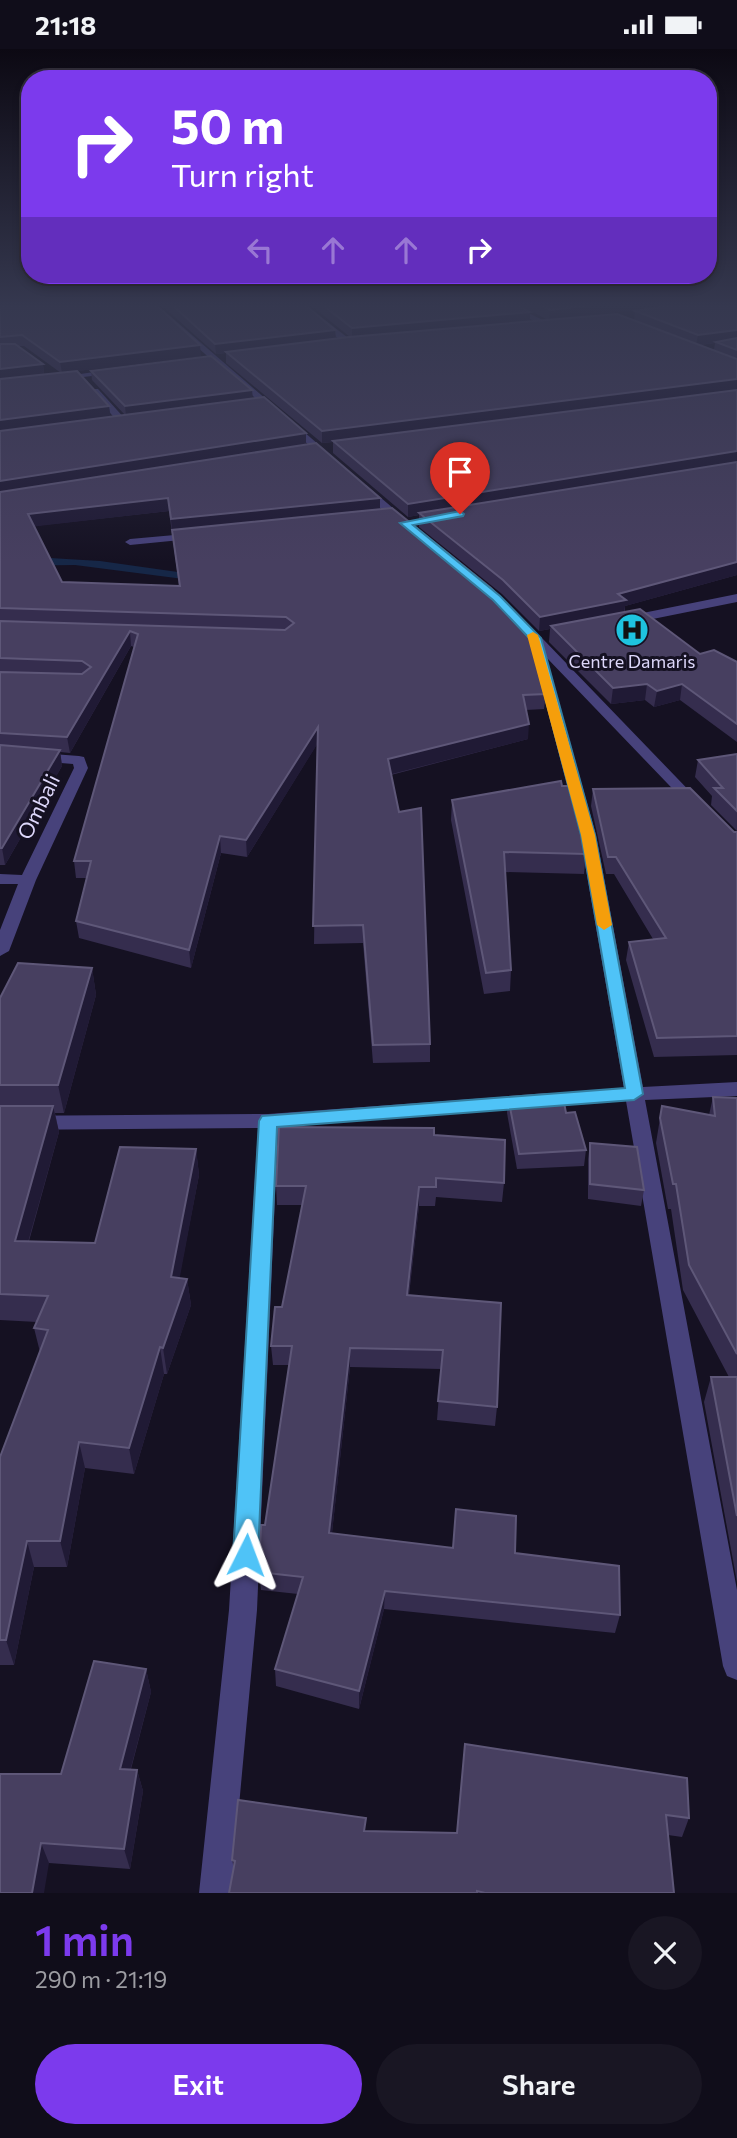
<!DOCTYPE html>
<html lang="en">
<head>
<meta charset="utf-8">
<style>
  :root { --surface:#100d1a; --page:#191623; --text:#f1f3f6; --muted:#9c9ca2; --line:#302d39; --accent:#7c3aed }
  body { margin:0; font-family:Commissioner,sans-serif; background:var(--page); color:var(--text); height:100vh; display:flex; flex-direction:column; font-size:26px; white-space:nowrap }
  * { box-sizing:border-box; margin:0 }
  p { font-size:23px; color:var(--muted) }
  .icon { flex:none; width:38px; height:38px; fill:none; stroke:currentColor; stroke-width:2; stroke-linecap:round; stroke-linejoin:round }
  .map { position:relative; height:1844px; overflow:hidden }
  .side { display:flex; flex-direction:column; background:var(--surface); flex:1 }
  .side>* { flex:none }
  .banner { position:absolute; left:21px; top:21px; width:696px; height:214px; border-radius:28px; box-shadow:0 4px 10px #0003,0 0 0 2px var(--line); background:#7c3aed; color:#fff; overflow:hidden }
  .pin { position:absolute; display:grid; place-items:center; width:60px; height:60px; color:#fff; margin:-72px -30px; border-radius:50% 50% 50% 0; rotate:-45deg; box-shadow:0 0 7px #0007 }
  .pin .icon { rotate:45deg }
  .me { position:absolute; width:77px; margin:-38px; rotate:3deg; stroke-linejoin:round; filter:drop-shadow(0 0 5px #0008) }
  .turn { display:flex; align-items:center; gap:24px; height:147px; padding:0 35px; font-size:32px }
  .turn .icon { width:91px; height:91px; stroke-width:2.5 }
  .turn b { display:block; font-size:49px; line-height:60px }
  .lanes { display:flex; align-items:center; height:66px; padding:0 35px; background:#0003; justify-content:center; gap:35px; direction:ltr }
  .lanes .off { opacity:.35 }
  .round { display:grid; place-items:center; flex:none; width:74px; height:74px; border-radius:37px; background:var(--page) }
  .summary { display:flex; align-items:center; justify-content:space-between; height:119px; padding:0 35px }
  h1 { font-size:42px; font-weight:600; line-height:52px; color:var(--accent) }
  .button { display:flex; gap:14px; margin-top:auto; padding:14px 35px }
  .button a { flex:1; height:80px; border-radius:42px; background:var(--accent); color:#fff; font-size:28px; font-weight:600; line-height:80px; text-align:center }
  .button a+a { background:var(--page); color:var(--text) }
  .status { display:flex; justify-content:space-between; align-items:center; height:49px; padding:0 35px; background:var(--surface); direction:ltr }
  .status svg { height:19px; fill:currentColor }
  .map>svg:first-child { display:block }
</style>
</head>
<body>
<div class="status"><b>21:18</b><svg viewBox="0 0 49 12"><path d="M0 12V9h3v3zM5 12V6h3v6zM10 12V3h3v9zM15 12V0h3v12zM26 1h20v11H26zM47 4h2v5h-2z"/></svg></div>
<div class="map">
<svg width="737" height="1844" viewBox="0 0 737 1844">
  <rect width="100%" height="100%" fill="#151122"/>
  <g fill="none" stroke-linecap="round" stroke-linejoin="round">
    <path fill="#162747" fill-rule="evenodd" d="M50,509L100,512L199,526L204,529L199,532L75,516L0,517V511Z"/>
    <g fill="#47427b" fill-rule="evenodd">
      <path d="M147,254H155L333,408V412H327Z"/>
      <path d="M295,254H303L352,292V296H346Z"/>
      <path d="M498,254H508L553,276L546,278Z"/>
      <path d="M114,320L117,324L58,331L54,329Z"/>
      <path d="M92,340H98L126,371V375H120L92,344Z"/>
      <path d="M358,436H366L408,472V476H400L358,440Z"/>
      <path d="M197,484L202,487L201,489L130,496L125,493L130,490Z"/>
      <path d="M737,545V553L628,575L622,571L628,567Z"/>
      <path d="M535,585L542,589L703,756L701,759H691L546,608L596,786L643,1038L737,1033V1047L645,1051L737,1541V1631L727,1627L723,1617L626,1052L278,1078L257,1561L231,1844H199L229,1561L258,1079L0,1081V1067L268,1065L624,1039L580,786L529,589Z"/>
      <path d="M0,701L79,707L84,708L88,719L36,831L9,902L0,907V881L18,835H0V825L22,826L74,719L73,715L0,709Z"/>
    </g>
  </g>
  <g fill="#352d4e" fill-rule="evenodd">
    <path d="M0,254L201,307L77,322L111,368L125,366L92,331L91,322L253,350L306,395L380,449V460L546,645L544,660L526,661L528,690L391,726L430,995V1013L373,1014L363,894L314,895L317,695L247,808L221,804L191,919L79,889L76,872L87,829H76L74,812L134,598L131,597L70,704L60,703L62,717L5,816H0ZM18,297H24L61,324L44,325L43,315ZM169,462L179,537L62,533L34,477Z"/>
    <path d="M159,254H303L335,281L336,290L350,288L308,254H513L530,263V272L548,271L515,254H737V526L625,557V563L700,605L737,613V693L680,651L654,658L645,651L611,655L549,593L550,580L539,582L502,545L419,478V466L408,468L333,404V393L322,394L226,314V304L216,305ZM674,256L635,262L634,271L575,268ZM715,294L714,301L700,296Z"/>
    <path d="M737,705V782L711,756L712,747L695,728L698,711Z"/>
    <path d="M562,737L586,805L584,825L505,823L511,921L510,942L484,945L451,771L452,751Z"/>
    <path d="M593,740L737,783V1006L654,1008L626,911L629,893L653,890L614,825H606L591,757Z"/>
    <path d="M92,919L96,946L64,1064H55L59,1083L29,1192L95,1194L196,1100L199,1126L179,1229L187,1230L191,1256L167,1325H164L134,1425L85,1419L67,1518H34L14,1616H0V1408L40,1303L34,1279L37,1273L0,1271V949Z"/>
    <path d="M508,1048L566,1064L586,1101L584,1117L517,1120L507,1064Z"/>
    <path d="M713,1048L737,1049V1533L704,1353L711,1328H729L683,1241L671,1160H668L656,1094L662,1057L709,1066Z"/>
    <path d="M434,1086L504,1134L502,1153L436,1148L435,1157H419L409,1246L497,1358L495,1377L437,1371L441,1320L350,1318L332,1484L453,1499L515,1504L620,1566L615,1584L384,1560L359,1660L276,1637L275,1620L298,1545L261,1541L259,1523L289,1316H273L271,1297L282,1258L302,1156H277L276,1137Z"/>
    <path d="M590,1094L644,1141L641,1157L588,1150V1110Z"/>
    <path d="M146,1620L151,1643L131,1720L137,1721L143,1742L130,1820L49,1814L0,1844L61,1725Z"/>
    <path d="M465,1695L689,1769L682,1788L668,1786L674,1844H229L234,1820L232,1811L366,1782L457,1784Z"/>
  </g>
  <g fill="#201a35">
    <path d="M608,254H690L549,271L550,261Z"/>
    <path d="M530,263V273L352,289V279Z"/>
    <path d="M335,281L336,291L216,305L215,295Z"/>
    <path d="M737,281V291L716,293L715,294L696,296L698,286Z"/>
    <path d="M200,296L201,307L62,324L60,313Z"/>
    <path d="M43,315L44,326L0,331V320Z"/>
    <path d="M737,330V341L322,394V382Z"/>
    <path d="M252,341L253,350L126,367L125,357Z"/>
    <path d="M109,357L111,369L0,383V371Z"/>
    <path d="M306,384V396L0,445V432Z"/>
    <path d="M737,402V414L419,464V466L408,468V455Z"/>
    <path d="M168,449L169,462L30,478L28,465Z"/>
    <path d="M380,449V462L172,483L171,470Z"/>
    <path d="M737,513V526L625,557L624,565L551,577L550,580L539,582L540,568L618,545Z"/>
    <path d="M130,582L131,597L70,704L67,688Z"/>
    <path d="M647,635L645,651L611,655L613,639Z"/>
    <path d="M682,635L680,651L654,658L657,642Z"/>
    <path d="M529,675L528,690L388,726V710Z"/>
    <path d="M318,678V694L247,808L246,791Z"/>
    <path d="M60,701L62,717L5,816L2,799Z"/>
    <path d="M220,787L221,804L191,919L189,901Z"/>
    <path d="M92,919L96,946L64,1064L58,1036Z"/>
    <path d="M53,1057L59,1083L21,1218L15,1192Z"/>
    <path d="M196,1100L199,1126L175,1254L171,1228Z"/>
    <path d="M419,1138V1157L406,1265L407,1246Z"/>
    <path d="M187,1230L191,1256L167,1325L163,1299Z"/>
    <path d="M160,1298L164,1325L134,1425L129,1399Z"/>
    <path d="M350,1299V1318L330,1502L329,1484Z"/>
    <path d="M79,1393L85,1419L67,1518L60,1492Z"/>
    <path d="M27,1492L34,1518L14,1616L6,1591Z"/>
    <path d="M385,1542L384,1560L359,1660V1642Z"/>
    <path d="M146,1620L151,1643L125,1741L120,1720Z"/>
    <path d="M137,1721L143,1742L130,1820L124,1800Z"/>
    <path d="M41,1794L49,1814L44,1844H32Z"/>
  </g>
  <g fill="#473f60" stroke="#5e5778" stroke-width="2">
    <path d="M0,254H154L200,296L60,313L22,286L0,288Z"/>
    <path d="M170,254H303L335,281L215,295Z"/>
    <path d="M320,254H513L530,263L352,279Z"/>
    <path d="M536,254H608L550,261Z"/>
    <path d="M687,254H737V281L698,286L635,262Z"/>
    <path d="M617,265L737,310V330L322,382L226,303L349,288Z"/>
    <path d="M737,289V301L716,293Z"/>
    <path d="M0,295H15L43,315L0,320Z"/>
    <path d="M211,307L252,341L125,357L91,322Z"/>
    <path d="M77,322L109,357L0,371V330Z"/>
    <path d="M737,341V402L408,455L333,392Z"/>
    <path d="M264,348L306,384L0,432V382Z"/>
    <path d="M316,394L380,449L171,470L168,449L28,465L62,533L180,537L172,481L392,459L491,539L528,577L546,645L523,646L529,675L388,710L399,763L421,759L430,995L373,996L363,876L313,877L318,678L246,791L220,787L189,901L76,872L91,812H74L138,585L130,582L67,688L0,684V623L82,625L91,618L82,612L0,609V572L285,581L294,574L286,568L0,559V443Z"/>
    <path d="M737,413V513L618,545L626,551L540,568L503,531L419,464Z"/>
    <path d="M640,560L700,605L714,601L737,613V675L682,635L657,642L647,635L613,639L551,577Z"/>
    <path d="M0,696L60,701L2,799H0Z"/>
    <path d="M737,705V762L714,739H723L698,711Z"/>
    <path d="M561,732L562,737H572L586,805L504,803L511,921L486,924L452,751Z"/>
    <path d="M690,739L734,783H737V987L657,989L629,893L666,889L616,808H608L593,740Z"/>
    <path d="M18,914L92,919L58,1036H0V949Z"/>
    <path d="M547,1045L563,1048L566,1064L575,1063L586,1101L519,1105L508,1048Z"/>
    <path d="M713,1048L737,1049V1305L689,1216L676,1135H673L660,1069L662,1057L715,1067Z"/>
    <path d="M0,1057H53L15,1192L95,1194L120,1098L196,1100L171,1228L187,1230L163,1299L160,1298L129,1399L79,1393L60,1492H27L6,1591H0V1408L48,1281L34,1279L48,1247L0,1245Z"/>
    <path d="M279,1078L434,1079V1086L505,1091L504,1134L436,1129V1138H419L407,1246L501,1254L497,1358L438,1352L443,1301L350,1299L329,1484L453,1499L456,1460L516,1467L515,1504L619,1517L620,1566L385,1542L359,1642L275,1620L303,1528L259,1523L261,1476H265L292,1297H271L275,1258H282L306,1137H276Z"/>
    <path d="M590,1094L637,1098L644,1141L590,1135Z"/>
    <path d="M711,1328H737V1467Z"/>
    <path d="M94,1612L146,1620L120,1720L137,1721L124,1800L41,1794L32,1844H0V1725H61Z"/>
    <path d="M465,1695L687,1729L689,1769L666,1766L674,1844H485L477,1842V1844H229L235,1812L232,1811L238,1751L366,1769L364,1782L457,1784Z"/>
  </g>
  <linearGradient id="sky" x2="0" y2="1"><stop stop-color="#0c0913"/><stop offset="0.5" stop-color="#35384f"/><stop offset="1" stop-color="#35384f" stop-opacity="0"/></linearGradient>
  <rect width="737" height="513" fill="url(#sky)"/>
  <path fill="#4fc3f7" stroke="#337fa1" stroke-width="2" d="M460,462L464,465L463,467L413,476L500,547L541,589L595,786L643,1045L634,1051L277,1078L258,1506L254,1515L246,1518L237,1515L233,1506L259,1072L262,1067L625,1039L581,786L530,590L493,551L400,474Z"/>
  <path fill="#f59e0b" d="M533,583L538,586L595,786L612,876L604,881L597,876L581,786L527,586Z"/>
  <defs>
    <symbol id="hospital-disc" viewBox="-11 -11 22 22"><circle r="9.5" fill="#1ec3df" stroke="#151122"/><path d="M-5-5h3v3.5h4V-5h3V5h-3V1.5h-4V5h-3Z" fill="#111"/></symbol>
  </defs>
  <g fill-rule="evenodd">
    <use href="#hospital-disc" x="613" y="562" width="38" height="38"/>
  </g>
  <g text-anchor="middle" stroke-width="6" stroke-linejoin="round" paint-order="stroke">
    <g font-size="18" fill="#ddd7fa" stroke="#151122">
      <text x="632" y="619">Centre Damaris</text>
    </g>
    <g font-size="21" fill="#ddd7fa" stroke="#151122">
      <text transform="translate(39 758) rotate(-64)" y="7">Ombali</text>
    </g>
  </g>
</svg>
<div class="pin" style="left:460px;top:465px;background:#d93025"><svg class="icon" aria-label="arrive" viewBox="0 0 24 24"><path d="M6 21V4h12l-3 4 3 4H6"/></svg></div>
<svg class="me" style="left:246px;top:1506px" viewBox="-20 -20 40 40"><path d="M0-17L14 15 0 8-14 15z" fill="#4fc3f7" stroke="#fff" stroke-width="4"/></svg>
<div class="banner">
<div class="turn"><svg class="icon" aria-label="right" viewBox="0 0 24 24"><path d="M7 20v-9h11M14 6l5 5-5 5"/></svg><div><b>50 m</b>Turn right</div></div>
<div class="lanes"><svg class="icon off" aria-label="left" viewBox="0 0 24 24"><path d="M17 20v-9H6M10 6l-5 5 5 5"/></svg><svg class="icon off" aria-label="ahead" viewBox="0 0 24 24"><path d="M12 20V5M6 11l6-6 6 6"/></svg><svg class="icon off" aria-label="ahead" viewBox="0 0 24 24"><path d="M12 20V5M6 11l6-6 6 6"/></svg><svg class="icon" aria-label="right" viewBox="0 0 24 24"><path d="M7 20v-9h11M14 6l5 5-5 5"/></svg></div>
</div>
</div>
<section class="side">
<div class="summary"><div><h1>1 min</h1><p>290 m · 21:19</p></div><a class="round"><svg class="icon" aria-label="close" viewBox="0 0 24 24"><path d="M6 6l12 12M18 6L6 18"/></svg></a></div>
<div class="button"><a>Exit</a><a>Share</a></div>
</section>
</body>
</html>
